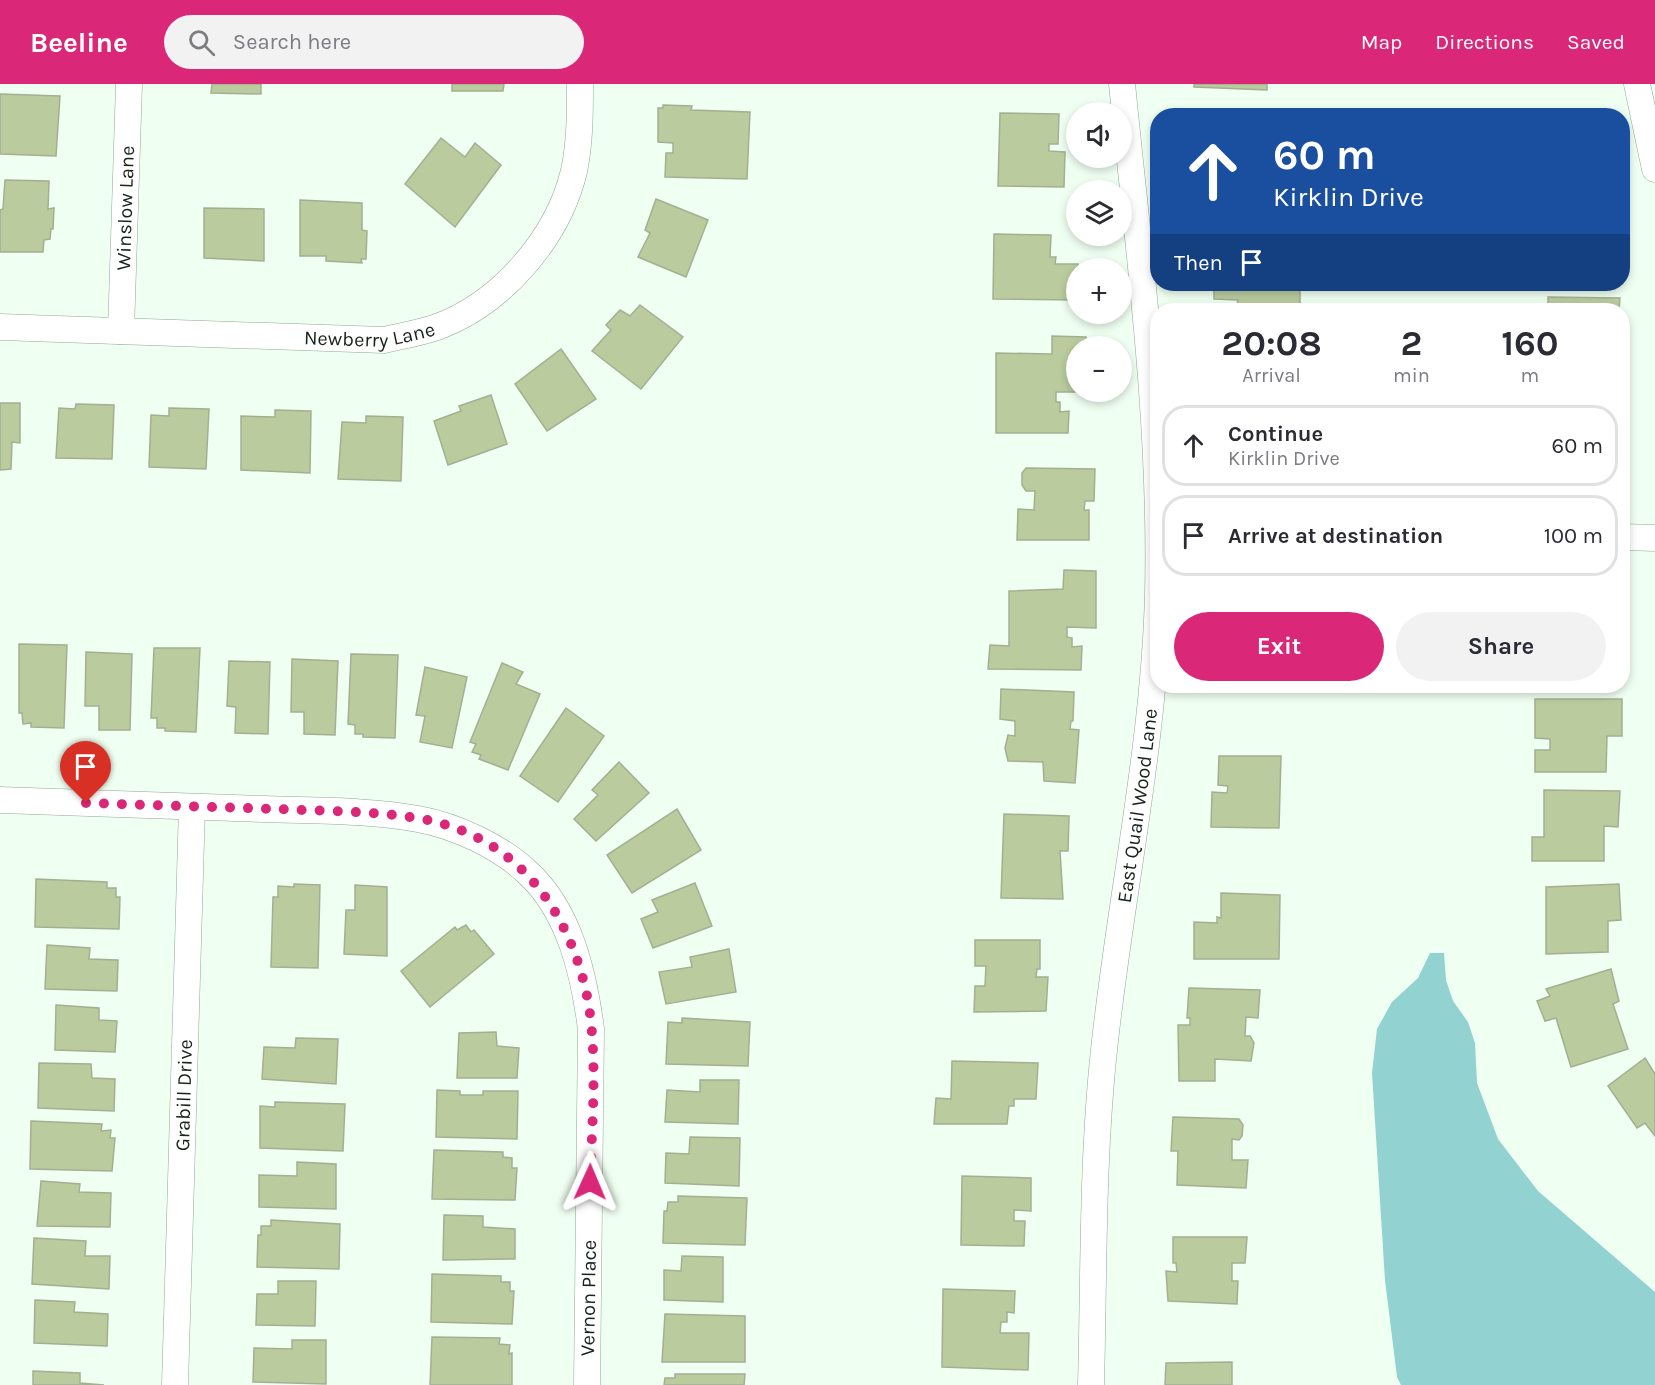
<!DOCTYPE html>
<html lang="en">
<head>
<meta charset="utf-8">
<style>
  :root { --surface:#fff; --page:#f2f2f3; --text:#2b2b33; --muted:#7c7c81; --line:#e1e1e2; --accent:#db2777 }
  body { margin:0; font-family:Karla,sans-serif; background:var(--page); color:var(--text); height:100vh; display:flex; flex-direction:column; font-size:22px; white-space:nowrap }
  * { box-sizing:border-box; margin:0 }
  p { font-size:20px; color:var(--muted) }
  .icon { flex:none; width:33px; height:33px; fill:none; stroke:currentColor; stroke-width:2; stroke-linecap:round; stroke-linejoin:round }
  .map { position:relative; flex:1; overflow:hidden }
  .panel { position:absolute; left:1150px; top:219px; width:480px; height:390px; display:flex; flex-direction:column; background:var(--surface); border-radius:24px; box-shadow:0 3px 9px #0003 }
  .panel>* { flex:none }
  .banner { position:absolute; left:1150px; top:24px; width:480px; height:183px; border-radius:24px; box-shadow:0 3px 9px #0003; background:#1a4fa0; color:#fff; overflow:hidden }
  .buttons { position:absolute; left:1066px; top:18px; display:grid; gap:12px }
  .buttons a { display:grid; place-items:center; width:66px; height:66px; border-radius:50%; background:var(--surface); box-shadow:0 3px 9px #0003; font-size:30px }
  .pin { position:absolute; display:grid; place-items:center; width:51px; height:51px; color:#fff; margin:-62px -26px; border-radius:50% 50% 50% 0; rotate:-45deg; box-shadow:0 0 6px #0007 }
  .pin .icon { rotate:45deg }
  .me { position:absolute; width:66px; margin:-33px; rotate:1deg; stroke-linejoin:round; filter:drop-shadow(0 0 4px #0008) }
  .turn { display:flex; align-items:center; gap:21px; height:126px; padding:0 24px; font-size:27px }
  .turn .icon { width:78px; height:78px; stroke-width:2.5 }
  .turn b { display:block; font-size:42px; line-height:51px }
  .then { display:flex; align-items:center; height:57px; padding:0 24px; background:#0003; gap:12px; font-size:22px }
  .eta { display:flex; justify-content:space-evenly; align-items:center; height:102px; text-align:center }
  .eta b { font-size:36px; font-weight:700; line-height:42px }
  .action { display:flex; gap:12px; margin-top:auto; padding:12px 24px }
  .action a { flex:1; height:69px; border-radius:36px; background:var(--accent); color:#fff; font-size:24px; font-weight:700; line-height:69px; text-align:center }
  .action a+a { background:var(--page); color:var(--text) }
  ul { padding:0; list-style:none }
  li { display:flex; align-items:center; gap:18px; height:81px; margin:0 12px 9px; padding:0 12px; border:3px solid var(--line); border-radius:24px }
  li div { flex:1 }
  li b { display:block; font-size:22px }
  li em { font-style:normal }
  header { display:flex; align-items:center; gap:36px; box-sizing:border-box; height:84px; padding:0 30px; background:var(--accent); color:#fff }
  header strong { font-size:28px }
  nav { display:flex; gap:33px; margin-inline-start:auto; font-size:21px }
  .search { width:420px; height:54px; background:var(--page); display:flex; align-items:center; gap:15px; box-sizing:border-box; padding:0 21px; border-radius:33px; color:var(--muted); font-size:22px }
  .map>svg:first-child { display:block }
</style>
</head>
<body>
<header>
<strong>Beeline</strong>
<div class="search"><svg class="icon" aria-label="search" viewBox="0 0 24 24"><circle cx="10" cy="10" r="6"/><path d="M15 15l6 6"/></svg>Search here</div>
<nav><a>Map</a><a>Directions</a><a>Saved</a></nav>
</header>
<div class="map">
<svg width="1655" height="1301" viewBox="0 0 1655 1301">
  <rect width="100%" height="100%" fill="#effff1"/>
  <path fill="#92d2d1" d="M1430,869H1444L1446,896L1453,917L1468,938L1475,959L1477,999L1498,1055L1538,1107L1655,1208V1301H1401L1397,1293L1385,1196L1372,989L1377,945L1392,918L1418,894Z"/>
  <g fill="#bacc9e" stroke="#a4af92" stroke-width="1.5">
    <path d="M212,0H261V10L211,9Z"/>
    <path d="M452,0H504L503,7H452Z"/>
    <path d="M1194,0H1267V6L1194,3Z"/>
    <path d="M0,10L60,12L56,72L0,70Z"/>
    <path d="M663,21L692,22L691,26L750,28L747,95L665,93L666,69H673V59L658,58V24H663Z"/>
    <path d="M1000,29L1059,30L1058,60H1049V67L1065,68L1064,103L998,102Z"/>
    <path d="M441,54L465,73L475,59L501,81L455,143L405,100Z"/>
    <path d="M5,96L49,97L48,125L54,124L53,145H51L50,155L44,156L43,168H0V126L3,125Z"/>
    <path d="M656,115L708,136L686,193L638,173L650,149L645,146Z"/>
    <path d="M300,116L362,119V146L367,147L366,175H361L362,179L326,177V172H300Z"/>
    <path d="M204,124L264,125V177L204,174Z"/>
    <path d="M994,150L1051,151L1050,173H1056L1055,180H1078L1077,216L993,215Z"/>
    <path d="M1214,200H1300V220H1319L1318,226H1242V221L1237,220L1238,216L1214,215Z"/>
    <path d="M1548,213L1620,214L1619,226H1548Z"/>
    <path d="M640,221L683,253L641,305L592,267L611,246L606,241L620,226L630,232Z"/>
    <path d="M1052,252L1086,253V262H1077V308H1084H1056V318H1060V328L1069,327L1068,349H996V269L1052,270Z"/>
    <path d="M561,265L596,315L547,347L515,300Z"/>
    <path d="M1623,307H1628L1627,341H1623Z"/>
    <path d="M491,311L507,360L448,381L434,337L461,327L459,322Z"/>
    <path d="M0,319H20V359L12,358L11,385L0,386Z"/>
    <path d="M76,320L114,321L112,375L56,374L59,324L75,325Z"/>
    <path d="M169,324L209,325L206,385L149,383L151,331L169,332Z"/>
    <path d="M275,326L311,327L310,389L241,386V332L275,333Z"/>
    <path d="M366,332L403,333L401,397L338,395L342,338L366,339Z"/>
    <path d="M1026,384L1095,385L1094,417H1085L1084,426H1089V456H1017L1018,425L1034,426L1035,407H1026L1022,401V389Z"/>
    <path d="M1064,486L1096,487V544L1067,543V553L1072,554V563L1082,562L1081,586L988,585L990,561L1009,562V507L1063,505Z"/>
    <path d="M19,560L67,561L64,644L31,643V639L23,640L22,629H19Z"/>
    <path d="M154,564H200L196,648L165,647V644H157V634H151Z"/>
    <path d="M86,568L132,570L130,646H99V622H85Z"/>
    <path d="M351,570L398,571L395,654L363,653V650H355V641L348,640Z"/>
    <path d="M292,575L338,577L335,651L304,650V628H291Z"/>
    <path d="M229,577L270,578L268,650L235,649L236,623L227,622Z"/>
    <path d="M502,579L523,588L516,600L540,610L508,686L479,675L481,671L472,668L476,660L470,658Z"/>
    <path d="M425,583L467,593L452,664L420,658L425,632L416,631Z"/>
    <path d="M1001,605L1074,608L1073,637H1071L1070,645L1079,646L1075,699L1044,697L1043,678L1008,677L1005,664L1008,651L1015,652V637L1000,635Z"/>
    <path d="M1535,615H1622V652H1607L1606,688H1535V666H1550V655L1535,654Z"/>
    <path d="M566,624L604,652L558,718L520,692Z"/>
    <path d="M1219,672H1281L1279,744L1211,743L1212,708L1227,709L1228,702L1218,701Z"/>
    <path d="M619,678L649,709L596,757L574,735L598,711L592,706Z"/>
    <path d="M1544,706L1620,707L1618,743L1604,742V777H1532V753H1544Z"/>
    <path d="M677,725L701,766L632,809L607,771Z"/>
    <path d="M1004,730L1069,732L1068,767H1060L1063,815L1001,814Z"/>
    <path d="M36,795L107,798V804H116V813H120L119,845L35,843Z"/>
    <path d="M695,799L712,842L653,864L641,835L658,828L652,816Z"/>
    <path d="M294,800L320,801L318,884L271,883L273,813H278V802L294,803Z"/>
    <path d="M1619,800L1621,836L1608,837V868L1546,870V803Z"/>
    <path d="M355,801L387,803V872L344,870L346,826H355Z"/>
    <path d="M1221,809L1280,811L1279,875H1194V838L1217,839V833L1221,834Z"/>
    <path d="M466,841L471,848L474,846L494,870L430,923L401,887L455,843L457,846Z"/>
    <path d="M975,856H1040V885H1037L1036,893H1048L1046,927L974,928L975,902H985L986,882H975Z"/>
    <path d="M47,861L90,864L89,875L118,876L117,907L45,905Z"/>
    <path d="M729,865L736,908L666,920L659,888L692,883L690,873Z"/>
    <path d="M1611,885L1619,917L1613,920L1628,965L1571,983L1556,934L1545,937L1537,917L1550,912L1546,905Z"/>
    <path d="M1189,904L1260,906L1258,934L1246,933L1245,952H1250L1254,959L1251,977L1215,975V997H1179L1178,941H1190V934H1187Z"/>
    <path d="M56,921L99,924V936L117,937L115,968L55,966Z"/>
    <path d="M682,934L750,938L748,982L666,980L668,938L682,939Z"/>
    <path d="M496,948L497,962L519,964L517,994H457L459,949Z"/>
    <path d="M296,954L338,955L336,1000L262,995L264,963L295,964Z"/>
    <path d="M1645,974L1655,990V1052L1645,1039L1637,1044L1608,1002Z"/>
    <path d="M952,977L1038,979L1036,1015H1014V1022H1009L1007,1040H934L936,1014L951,1015Z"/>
    <path d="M39,979L91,980L92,994L115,995L114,1027L38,1024Z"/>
    <path d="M700,996H739L738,1040L665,1038L667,1006L700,1008Z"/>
    <path d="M437,1006L460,1007V1011H483V1007H518L517,1055L436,1053Z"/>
    <path d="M275,1018L345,1020L343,1067L260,1064V1022L275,1023Z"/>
    <path d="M1173,1033L1239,1035L1243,1041L1242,1052L1239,1056L1232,1055V1076H1248L1246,1104L1177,1101L1178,1067H1171Z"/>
    <path d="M31,1037L102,1040L101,1047L111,1046L110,1054H115L112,1087L30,1085Z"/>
    <path d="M690,1053L740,1054L739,1102L665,1099L666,1069L689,1070Z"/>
    <path d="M434,1066L503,1068V1073L512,1074V1084H517L515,1116L432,1115Z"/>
    <path d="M297,1078L336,1080V1125L259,1123V1091L297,1092Z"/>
    <path d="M962,1092L1031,1094V1127L1014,1126V1137H1025L1024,1162L961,1161Z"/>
    <path d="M41,1097L80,1100L79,1108L111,1109L110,1143L37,1142Z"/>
    <path d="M678,1112L747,1114L745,1161L663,1159L664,1127H667L668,1118H678Z"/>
    <path d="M444,1131L483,1132V1143L515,1145V1175L443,1176Z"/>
    <path d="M271,1136L340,1140L339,1185L257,1183L258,1151H261V1142H271Z"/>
    <path d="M1173,1153H1247L1245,1179H1232V1197H1238L1237,1220L1168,1217L1166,1187L1177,1188L1176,1179H1173Z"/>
    <path d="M34,1154L86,1157L85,1172H110L109,1205L32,1200Z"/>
    <path d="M682,1172L723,1173V1218L664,1216V1186L681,1187Z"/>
    <path d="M432,1190L501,1192V1198H510V1207H514L512,1240L431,1238Z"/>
    <path d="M278,1197H316L315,1242L256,1241L257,1210H278Z"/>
    <path d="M943,1205L1015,1207L1014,1229L1007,1228V1238H1001L1000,1249H1029L1028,1286L942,1283Z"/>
    <path d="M35,1216L75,1218L74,1228L108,1230L107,1262L34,1259Z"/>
    <path d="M665,1230L745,1232V1278H662Z"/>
    <path d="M432,1253L500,1254L499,1260L510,1261L509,1270L512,1269V1301H430Z"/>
    <path d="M292,1256H326V1300L253,1298L254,1264L292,1265Z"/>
    <path d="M1232,1278V1301H1165L1166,1279Z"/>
    <path d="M33,1287L80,1289V1299L104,1301H33Z"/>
    <path d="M675,1290H745L744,1301H664L665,1294H675Z"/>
  </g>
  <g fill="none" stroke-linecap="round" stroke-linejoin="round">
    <defs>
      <g id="minor">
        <path d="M1637,0L1655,85"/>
        <path id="s1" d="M0,243L384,256C401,252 420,249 437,243C502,219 558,154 574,87C580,59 580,29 580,0"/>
        <path id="s2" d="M121,247L129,0"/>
        <path d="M1623,453L1655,454"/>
        <path d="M0,716C88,719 176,722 264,725C312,727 371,726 418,735C456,742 499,762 527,788C570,827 584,891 591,945L587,1301"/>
        <path id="s3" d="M175,1301L192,723"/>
        <path id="s4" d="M1091,1301C1094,1190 1092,1077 1104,966C1120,814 1154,664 1158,510C1162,340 1139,170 1122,0"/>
      </g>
    </defs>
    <use href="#minor" stroke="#90a993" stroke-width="27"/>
    <use href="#minor" stroke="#fff" stroke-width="26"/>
  </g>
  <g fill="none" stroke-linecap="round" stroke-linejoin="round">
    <path stroke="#db2777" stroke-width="10" stroke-dasharray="0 18" d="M86,719C149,721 213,723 276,725C322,727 371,727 417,734C509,749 564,816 585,903C599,960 592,1038 590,1098"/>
  </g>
  <g text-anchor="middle" stroke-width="4.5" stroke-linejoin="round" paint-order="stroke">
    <g font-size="20" fill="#19231b" stroke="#fff">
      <text dy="7" stroke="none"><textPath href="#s2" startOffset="123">Winslow Lane</textPath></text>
      <text dy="7" stroke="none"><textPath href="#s1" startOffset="370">Newberry Lane</textPath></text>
      <text dy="7" stroke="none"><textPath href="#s4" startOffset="582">East Quail Wood Lane</textPath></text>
      <text dy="7" stroke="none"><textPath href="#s3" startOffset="290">Grabill Drive</textPath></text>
      <text transform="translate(588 1214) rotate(-89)" y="7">Vernon Place</text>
    </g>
  </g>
</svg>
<div class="buttons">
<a><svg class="icon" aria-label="sound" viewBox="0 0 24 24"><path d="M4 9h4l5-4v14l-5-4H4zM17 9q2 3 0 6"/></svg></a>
<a><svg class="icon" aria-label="layers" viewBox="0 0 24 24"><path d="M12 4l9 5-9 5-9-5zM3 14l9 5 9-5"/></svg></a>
<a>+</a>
<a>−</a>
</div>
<div class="pin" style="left:86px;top:719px;background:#d93025"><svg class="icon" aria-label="arrive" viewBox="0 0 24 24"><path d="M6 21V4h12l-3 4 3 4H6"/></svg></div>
<svg class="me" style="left:590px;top:1098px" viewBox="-20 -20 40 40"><path d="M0-17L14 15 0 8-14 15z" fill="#db2777" stroke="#fff" stroke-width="4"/></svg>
<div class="banner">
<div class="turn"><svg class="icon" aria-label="ahead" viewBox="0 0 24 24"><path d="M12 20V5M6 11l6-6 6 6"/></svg><div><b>60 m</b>Kirklin Drive</div></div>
<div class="then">Then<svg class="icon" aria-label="arrive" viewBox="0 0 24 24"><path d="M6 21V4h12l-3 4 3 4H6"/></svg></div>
</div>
<section class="panel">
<div class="eta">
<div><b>20:08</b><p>Arrival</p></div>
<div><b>2</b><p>min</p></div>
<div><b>160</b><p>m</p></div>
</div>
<ul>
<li><svg class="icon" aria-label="ahead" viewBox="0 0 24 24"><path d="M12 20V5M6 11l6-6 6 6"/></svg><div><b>Continue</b><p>Kirklin Drive</p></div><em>60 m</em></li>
<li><svg class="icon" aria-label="arrive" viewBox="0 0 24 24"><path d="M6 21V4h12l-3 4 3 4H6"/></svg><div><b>Arrive at destination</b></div><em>100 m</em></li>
</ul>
<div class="action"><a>Exit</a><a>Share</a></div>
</section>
</div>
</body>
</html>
